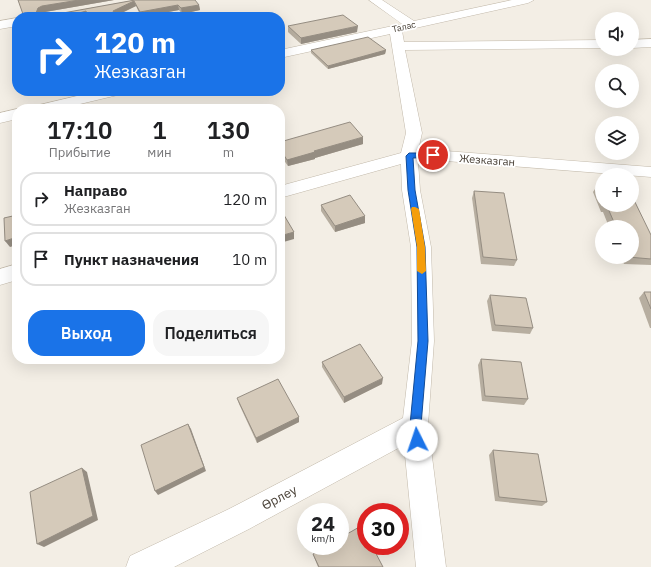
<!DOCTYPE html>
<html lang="ru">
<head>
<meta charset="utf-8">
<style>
  :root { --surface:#fff; --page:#f6f6f6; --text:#202124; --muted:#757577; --line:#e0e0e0; --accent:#1a73e8 }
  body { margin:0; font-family:"IBM Plex Sans",sans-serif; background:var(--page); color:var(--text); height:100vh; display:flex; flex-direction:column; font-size:15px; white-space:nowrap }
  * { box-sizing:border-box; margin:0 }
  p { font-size:13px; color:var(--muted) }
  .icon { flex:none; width:22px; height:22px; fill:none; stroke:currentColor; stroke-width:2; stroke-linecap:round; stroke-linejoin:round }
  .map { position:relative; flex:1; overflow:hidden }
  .sheet { position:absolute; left:12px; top:104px; width:273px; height:260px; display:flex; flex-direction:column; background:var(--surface); border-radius:16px; box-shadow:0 4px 16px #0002 }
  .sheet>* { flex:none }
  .guide { position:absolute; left:12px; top:12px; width:273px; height:84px; border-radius:16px; box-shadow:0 4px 16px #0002; background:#1a73e8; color:#fff; overflow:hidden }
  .controls { position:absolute; left:595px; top:12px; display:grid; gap:8px }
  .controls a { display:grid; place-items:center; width:44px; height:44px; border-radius:50%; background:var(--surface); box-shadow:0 4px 16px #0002; font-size:20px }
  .speed { position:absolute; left:297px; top:503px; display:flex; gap:8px; font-size:20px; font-weight:700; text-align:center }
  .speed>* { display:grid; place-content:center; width:52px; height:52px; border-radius:50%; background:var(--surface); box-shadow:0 4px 16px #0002; line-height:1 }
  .speed small { font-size:10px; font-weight:400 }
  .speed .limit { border:6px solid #d22; background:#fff; color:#111 }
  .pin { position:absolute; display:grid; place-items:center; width:34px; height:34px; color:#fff; margin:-17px; border:2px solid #fff; border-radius:50%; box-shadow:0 1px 4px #0007 }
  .me { position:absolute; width:44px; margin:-22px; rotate:356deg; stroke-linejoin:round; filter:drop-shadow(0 0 3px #0008) }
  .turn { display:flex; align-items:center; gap:14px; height:84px; padding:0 16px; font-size:18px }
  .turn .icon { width:52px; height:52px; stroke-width:2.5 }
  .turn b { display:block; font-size:28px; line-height:34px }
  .eta { display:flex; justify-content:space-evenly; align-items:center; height:68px; text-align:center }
  .eta b { font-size:24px; font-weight:600; line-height:28px }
  .button { display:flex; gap:8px; margin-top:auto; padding:8px 16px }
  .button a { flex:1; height:46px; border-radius:16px; background:var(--accent); color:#fff; font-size:16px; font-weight:600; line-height:46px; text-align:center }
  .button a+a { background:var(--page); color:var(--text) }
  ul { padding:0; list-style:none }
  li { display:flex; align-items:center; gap:12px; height:54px; margin:0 8px 6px; padding:0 8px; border:2px solid var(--line); border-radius:16px }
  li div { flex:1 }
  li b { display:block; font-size:15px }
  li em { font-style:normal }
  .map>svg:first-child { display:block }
</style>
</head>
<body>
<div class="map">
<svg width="651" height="567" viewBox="0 0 651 567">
  <rect width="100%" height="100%" fill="#f3eee5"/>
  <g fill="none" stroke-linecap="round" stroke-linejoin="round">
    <defs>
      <g id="street">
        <path d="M369,0H382L414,21L512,0H534L528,3L402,31L404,42L602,40V48L405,50L422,133L418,151L433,150L651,167V177L433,160L418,161L420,190L431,247L434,341L428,425L446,567H416L404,445L249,529L174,567H126L130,556L229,509L403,418L412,341L411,247L402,190L401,164L280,198V186L401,153L406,133L390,34L280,58V50L402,24Z"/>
        <path d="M17,18V26L0,29V21Z"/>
        <path d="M651,39V47L632,48V40Z"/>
        <path d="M98,91H124L122,94L59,109H33L35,106Z"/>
        <path d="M17,109V119L0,123V113Z"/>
        <path d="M17,264V280L0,285V269Z"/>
      </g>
    </defs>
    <use href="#street" stroke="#c2b9aa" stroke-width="1"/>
    <use href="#street" fill="#fff" fill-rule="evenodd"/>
  </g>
  <g fill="#b7aea0">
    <path d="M18,0H114L45,12L43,13H63L135,0L199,5L200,10L182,14L179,10L141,17L136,6L116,16H88L85,17H24Z"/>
    <path d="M288,26L357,32L301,44L288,32Z"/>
    <path d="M311,50H386L385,54L328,69L311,53Z"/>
    <path d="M280,142L363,144L315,158V159L288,166L280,155Z"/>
    <path d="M597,186H602V205H632L651,235V265L624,264L621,257H632V227H609L603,212H601L593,192Z"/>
    <path d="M474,191L517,260L514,266L481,264L472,198Z"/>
    <path d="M321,205L365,216V223L335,232L321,211Z"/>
    <path d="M644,292H651V328H650L639,298Z"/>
    <path d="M490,295L533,328L530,334L492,331L487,301Z"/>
    <path d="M481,359L528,399L524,405L482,401L478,365Z"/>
    <path d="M322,362L382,384L344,403L322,367Z"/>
    <path d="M237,398L299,417V422L257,443L239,404Z"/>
    <path d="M493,450L547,502L542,506L495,501L489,455Z"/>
    <path d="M313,554L383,567H318L314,557Z"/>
  </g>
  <g fill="#958d82">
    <path d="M79,0H114L45,12L40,14L36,13L38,8L42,6Z"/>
    <path d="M134,1L136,6L115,16L113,11Z"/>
    <path d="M178,5L179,10L142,17H141L140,12Z"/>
    <path d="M199,5L200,10L182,14L181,8Z"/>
    <path d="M86,11L88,16L85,17H65Z"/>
    <path d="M358,26L357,32L301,44V38Z"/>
    <path d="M386,50L385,54L328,69V66Z"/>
    <path d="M363,137V144L315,158V159L288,166L287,160L314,151Z"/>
    <path d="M365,216V223L335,232V226Z"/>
    <path d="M294,232V239L280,243V236Z"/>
    <path d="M17,237V245L10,247L5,241Z"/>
    <path d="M383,378L382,384L344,403V397Z"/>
    <path d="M299,417V422L257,443L256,438Z"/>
    <path d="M188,424L191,429L206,471L158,495L155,491Z"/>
    <path d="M82,468L87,472L98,520L44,547L37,544Z"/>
  </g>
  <g fill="#d5caba" stroke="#958d82">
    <path d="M18,0H79L42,6L38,8L36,13H63L135,0H195L199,5L181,8L178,5L140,12L134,1L113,11L116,17H88L86,11L65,17H24Z"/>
    <path d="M343,15L358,26L301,38L288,26Z"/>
    <path d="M368,37L386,50L328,66L311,50Z"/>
    <path d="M350,122L363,137L314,151L315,152L287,160L280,149V142Z"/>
    <path d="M597,186H602V198Z"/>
    <path d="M474,191L504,193L517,260L483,257Z"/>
    <path d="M350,195L365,216L335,226L321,205Z"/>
    <path d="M632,196L651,235V259L628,257H632V227H616L607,206H605V205H632Z"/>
    <path d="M280,210H281L294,232L280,236Z"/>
    <path d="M17,215V237L5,241L4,218Z"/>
    <path d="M644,292H651V309Z"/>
    <path d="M490,295L526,298L533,328L495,325Z"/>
    <path d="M360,344L383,378L344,397L322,362Z"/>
    <path d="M481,359L521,362L528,399L485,396Z"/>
    <path d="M278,379L299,417L256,438L237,398Z"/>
    <path d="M188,424L204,467L155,491L141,445Z"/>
    <path d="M493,450L538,454L547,502L499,497Z"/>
    <path d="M82,468L93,516L37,544L30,492Z"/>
    <path d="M361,526L366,535V546H372L383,567H319L313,554L327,546H340V538Z"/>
  </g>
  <path fill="#1a73e8" stroke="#114b97" d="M433,153L436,155L435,157L413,158L415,190L425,247L428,341L421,425L423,440L421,444L417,446L413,444L410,425L418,341L417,247L408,190L406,156L409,153Z"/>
  <path fill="#f59e0b" d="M412,207H415L419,209L425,247L426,271L422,274L417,271V247L411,209Z"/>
  <g text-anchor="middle" stroke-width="3.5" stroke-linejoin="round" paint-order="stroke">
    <g font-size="9" fill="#463e34" stroke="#fff">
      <text transform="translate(404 27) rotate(-13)" y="3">Талас</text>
    </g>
    <g font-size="11" fill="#463e34" stroke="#fff">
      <text transform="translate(487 160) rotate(4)" y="4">Жезказган</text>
    </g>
    <g font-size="13" fill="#463e34" stroke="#fff">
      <text transform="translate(279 497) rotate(-28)" y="5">Өрлеу</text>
    </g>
  </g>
</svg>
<div class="controls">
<a><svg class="icon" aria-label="sound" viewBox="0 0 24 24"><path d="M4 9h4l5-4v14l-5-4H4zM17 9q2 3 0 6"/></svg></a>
<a><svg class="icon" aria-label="search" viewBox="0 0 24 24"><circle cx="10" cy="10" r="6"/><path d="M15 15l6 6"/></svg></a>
<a><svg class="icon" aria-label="layers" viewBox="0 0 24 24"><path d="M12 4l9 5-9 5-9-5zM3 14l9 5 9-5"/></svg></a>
<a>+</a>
<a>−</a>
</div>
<div class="speed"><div>24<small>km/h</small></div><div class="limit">30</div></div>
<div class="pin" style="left:433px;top:155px;background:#d93025"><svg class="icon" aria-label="arrive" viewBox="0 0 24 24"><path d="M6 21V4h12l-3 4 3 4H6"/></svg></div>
<svg class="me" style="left:417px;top:440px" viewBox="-20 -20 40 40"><circle r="19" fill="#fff"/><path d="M0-13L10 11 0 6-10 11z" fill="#1a73e8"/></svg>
<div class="guide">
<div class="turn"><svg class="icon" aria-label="right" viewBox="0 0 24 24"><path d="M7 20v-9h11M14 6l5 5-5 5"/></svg><div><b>120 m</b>Жезказган</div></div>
</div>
<section class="sheet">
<div class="eta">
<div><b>17:10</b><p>Прибытие</p></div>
<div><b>1</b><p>мин</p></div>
<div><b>130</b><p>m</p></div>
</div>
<ul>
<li><svg class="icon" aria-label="right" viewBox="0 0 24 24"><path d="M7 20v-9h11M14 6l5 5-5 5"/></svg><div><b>Направо</b><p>Жезказган</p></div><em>120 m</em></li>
<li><svg class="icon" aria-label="arrive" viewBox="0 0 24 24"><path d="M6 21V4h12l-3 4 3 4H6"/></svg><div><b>Пункт назначения</b></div><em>10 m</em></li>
</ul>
<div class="button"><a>Выход</a><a>Поделиться</a></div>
</section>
</div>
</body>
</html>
